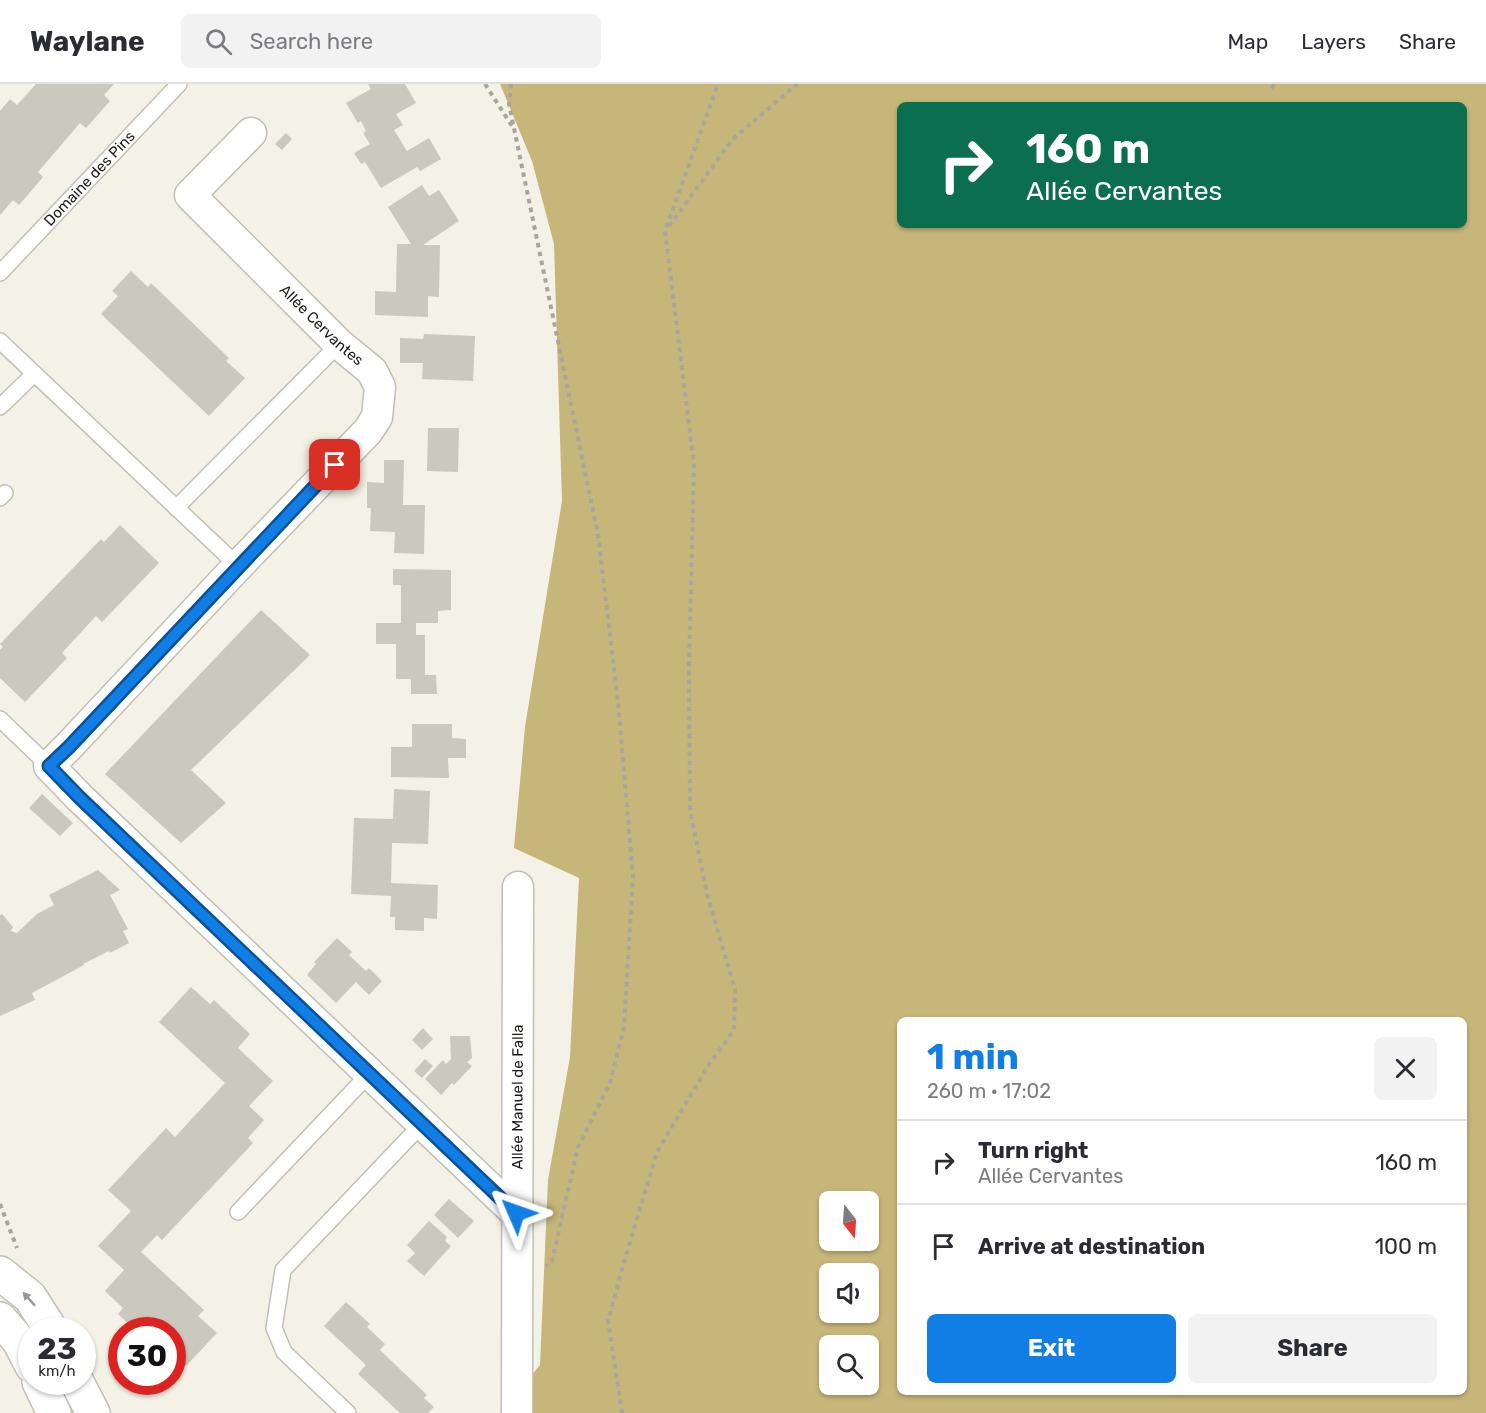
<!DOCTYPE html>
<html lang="en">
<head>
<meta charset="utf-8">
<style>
  :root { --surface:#fff; --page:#f2f2f3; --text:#2b2b33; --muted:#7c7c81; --line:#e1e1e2; --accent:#107ee5 }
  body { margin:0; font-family:Rubik,sans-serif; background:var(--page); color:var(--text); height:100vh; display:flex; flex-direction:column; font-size:22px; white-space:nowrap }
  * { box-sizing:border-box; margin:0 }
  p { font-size:20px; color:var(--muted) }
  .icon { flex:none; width:33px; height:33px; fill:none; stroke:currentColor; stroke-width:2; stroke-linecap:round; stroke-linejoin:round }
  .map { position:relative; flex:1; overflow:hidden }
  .drawer { position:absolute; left:897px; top:933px; width:570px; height:378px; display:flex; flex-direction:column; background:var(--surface); border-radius:9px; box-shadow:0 2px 4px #0004 }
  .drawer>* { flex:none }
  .hud { position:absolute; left:897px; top:18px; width:570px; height:126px; border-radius:9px; box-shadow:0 2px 4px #0004; background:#0b6e4f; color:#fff; overflow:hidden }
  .needle { width:39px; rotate:163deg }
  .tools { position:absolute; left:819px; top:1107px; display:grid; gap:12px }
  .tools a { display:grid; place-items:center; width:60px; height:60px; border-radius:9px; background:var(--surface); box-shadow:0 2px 4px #0004; font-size:30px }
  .speed { position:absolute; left:18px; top:1233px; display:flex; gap:12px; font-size:30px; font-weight:700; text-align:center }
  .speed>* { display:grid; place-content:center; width:78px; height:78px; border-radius:50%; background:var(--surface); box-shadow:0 2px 4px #0004; line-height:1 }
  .speed small { font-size:15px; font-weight:400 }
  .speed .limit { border:9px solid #d22; background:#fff; color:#111 }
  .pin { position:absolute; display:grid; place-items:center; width:51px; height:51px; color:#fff; margin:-26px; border-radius:12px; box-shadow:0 3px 9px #0006 }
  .me { position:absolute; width:66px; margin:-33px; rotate:313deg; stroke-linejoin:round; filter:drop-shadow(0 0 4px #0008) }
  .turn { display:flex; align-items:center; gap:21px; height:126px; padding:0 30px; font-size:27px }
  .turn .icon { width:78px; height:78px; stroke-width:2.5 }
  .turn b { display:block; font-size:42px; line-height:51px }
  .round { display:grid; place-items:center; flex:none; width:63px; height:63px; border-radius:9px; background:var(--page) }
  .head { display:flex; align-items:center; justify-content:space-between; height:102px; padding:0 30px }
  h1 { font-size:36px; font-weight:700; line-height:45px; color:var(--accent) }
  .cta { display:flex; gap:12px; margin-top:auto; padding:12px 30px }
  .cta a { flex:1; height:69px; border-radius:9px; background:var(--accent); color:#fff; font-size:24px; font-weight:700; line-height:69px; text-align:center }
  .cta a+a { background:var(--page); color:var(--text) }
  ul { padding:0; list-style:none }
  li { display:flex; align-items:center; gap:18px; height:84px; padding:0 30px; border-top:2px solid var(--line) }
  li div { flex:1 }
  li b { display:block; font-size:22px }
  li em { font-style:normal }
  header { display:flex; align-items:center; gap:36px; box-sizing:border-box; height:84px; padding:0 30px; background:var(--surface); border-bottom:2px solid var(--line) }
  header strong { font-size:28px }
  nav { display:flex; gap:33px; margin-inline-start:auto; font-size:21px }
  .search { width:420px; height:54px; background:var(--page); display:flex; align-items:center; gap:15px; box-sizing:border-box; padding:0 21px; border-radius:9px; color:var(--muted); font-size:22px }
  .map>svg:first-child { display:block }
</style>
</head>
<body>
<header>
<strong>Waylane</strong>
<div class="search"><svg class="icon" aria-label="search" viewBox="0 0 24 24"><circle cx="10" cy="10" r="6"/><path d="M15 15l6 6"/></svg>Search here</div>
<nav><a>Map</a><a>Layers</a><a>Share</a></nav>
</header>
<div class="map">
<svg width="1486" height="1329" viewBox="0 0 1486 1329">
  <rect width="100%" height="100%" fill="#f4f1e6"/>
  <path fill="#c7b67a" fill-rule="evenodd" d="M500,0H1486V1329H500L540,1281L548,1096L570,973L579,794L514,764L525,643L562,417L554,160L532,77ZM900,21H1464V141H900ZM900,936H1464V1308H900ZM830,1118H868V1156H830ZM830,1190H868V1228H830ZM830,1262H868V1300H830Z"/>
  <g fill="#cbc8bd">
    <path d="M36,0H114L104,11L110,17L86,44L80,39L38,88L43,93L19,121L13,116L0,131V27L10,15L17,21Z"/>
    <path d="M368,0H405L416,19L396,30L403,41L394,46L407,67L429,54L441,75L420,87L417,83L381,104L365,78L361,80L354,69L370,60L363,49L366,47L361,37L358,39L346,19L371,5Z"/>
    <path d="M286,49L292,55L282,66L275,60Z"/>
    <path d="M422,101L429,112L439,106L459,137L423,161H440L439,213L428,212V233L375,231V207L396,208L397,160H411L388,123Z"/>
    <path d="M131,187L148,203L151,199L229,274L226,277L245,294L209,332L101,230L118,212L112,207Z"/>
    <path d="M424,250L475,252L473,297L422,295L423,279H400V254L423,255Z"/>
    <path d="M428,344H459L458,388L427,387Z"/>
    <path d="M384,376H404L403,421H425L424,470L394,469L395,448L370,447L371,424H367V398L384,399Z"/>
    <path d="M120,441L159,479L102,538L96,532L62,569L67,574L25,618L0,594V566L3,563L0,560L101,455L104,458Z"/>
    <path d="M393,485L451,486V526L438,527V539H416V551H425V591H436L437,610H411V595H396V560H376V539H401V501H393Z"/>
    <path d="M261,526L310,571L191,686L226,719L181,759L105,690Z"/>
    <path d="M412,640H452V654L466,655V674H448L449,694L391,693V663H412Z"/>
    <path d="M394,705L430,707L428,760L392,759L391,799L438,801L437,835L424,834V847L395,846V833H390L391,812L351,810L354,734L393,735Z"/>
    <path d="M42,710L73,739L60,752L29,724Z"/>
    <path d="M98,786L120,806L110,811L128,845L123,847L129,859L110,869L109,867L83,880L84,881L32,909L35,916L0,932V831L2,830L13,843L11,847L17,849L37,830L54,821L49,811Z"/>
    <path d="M337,854L352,868L349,871L366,887L369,884L382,897L369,911L356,898L336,919L307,891L316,880L314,878Z"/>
    <path d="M191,903L210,920L214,916L250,950L238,964L273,997L249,1022L264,1036L248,1054L253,1059L162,1156L157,1151L141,1168L204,1226L198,1232L217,1249L186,1282L172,1270V1246H147L141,1240L135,1246L118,1230L123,1224L105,1207L124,1186L98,1162L131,1127L108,1106L166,1044L175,1053L225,999L159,938Z"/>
    <path d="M423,944L433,955L422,966L412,956Z"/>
    <path d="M450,952H470L472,974L467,978L472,982L454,1001L452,999L441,1011L425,995L443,976L446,980L451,975Z"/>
    <path d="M425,975L433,982L422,994L414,987Z"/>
    <path d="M449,1115L474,1137L458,1154L434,1131Z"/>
    <path d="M429,1137L447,1153L445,1157L451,1162L424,1192L407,1177L415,1169L407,1161Z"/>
    <path d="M346,1218L370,1240L367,1243L385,1260L380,1266L427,1311L424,1314L434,1323L428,1329H400L358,1290L366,1281L324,1242Z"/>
  </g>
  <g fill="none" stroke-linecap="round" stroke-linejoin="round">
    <defs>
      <g id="lane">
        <path id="s1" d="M0,189L179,0"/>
        <path d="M0,257L238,482"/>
        <path d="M0,323L34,290"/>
        <path d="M0,414L5,409"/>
        <path d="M176,424L339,260"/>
        <path d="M0,635L49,682"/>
        <path d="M238,1128L369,990"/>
        <path d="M348,1329L284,1268L274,1244L283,1186L422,1040"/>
      </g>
      <g id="street">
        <path id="s2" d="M251,49L190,111L339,260L372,287L380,303L377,333L368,347L238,482L69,662L49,682L80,714L516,1129"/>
        <path id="s3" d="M517,1329L518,803"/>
      </g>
      <g id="secondary">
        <path d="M0,1189L30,1213L51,1246"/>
        <path d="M0,1235L19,1257L32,1282"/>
        <path d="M39,1298L54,1329"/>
        <path d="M77,1298L93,1329"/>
      </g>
    </defs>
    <use href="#lane" stroke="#c2bfb5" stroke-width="18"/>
    <use href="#street" stroke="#c2bfb5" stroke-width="33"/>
    <use href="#secondary" stroke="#c2bfb5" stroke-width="36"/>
    <g stroke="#a7a59c" stroke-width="4" stroke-dasharray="4.5 4.5" stroke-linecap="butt">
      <path d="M485,0L512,42"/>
      <path d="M511,0L509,20L598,451L618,618L633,793L624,943L610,999L578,1063L552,1177L546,1182"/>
      <path d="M1271,4L1275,0"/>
      <path d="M669,142L733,55L797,0"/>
      <path d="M0,1120L17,1164"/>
      <path d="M82,1262L87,1269"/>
      <path d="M622,1329L608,1237L627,1168L657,1068L708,982L734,946L735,906L707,810L690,726L689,582L694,381L665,147L718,0"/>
    </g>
    <use href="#lane" stroke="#fff" stroke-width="15"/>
    <use href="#street" stroke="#fff" stroke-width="30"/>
    <use href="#secondary" stroke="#fff" stroke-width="33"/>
  </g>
  <defs><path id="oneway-solid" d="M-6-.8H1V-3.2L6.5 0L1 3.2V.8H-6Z" transform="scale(1.5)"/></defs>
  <use fill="#989896" href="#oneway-solid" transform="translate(29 1215) rotate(-132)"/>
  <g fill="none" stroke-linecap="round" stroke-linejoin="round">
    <defs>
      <path id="route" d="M335,381L69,663L49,682L80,714L516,1129"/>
    </defs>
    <use href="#route" stroke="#0a5295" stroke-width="15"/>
    <use href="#route" stroke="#107ee5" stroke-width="10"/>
  </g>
  <g text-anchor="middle" stroke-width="5" stroke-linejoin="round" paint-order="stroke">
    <g font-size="15" fill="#1b1a16" stroke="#f4f1e6">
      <text dy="5" stroke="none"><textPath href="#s1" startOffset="130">Domaine des Pins</textPath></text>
      <text dy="5" stroke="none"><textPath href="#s2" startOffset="272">Allée Cervantes</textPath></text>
      <text dy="5" stroke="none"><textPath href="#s3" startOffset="316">Allée Manuel de Falla</textPath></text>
    </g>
  </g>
</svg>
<div class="tools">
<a><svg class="needle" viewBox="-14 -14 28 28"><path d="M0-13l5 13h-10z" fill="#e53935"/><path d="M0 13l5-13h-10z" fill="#7c7c81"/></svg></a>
<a><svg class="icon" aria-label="sound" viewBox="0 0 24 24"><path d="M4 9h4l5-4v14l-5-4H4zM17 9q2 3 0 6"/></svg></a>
<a><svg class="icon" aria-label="search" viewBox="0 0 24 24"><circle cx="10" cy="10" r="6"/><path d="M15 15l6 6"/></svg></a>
</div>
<div class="speed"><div>23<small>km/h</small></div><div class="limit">30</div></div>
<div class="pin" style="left:335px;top:381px;background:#d93025"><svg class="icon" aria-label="arrive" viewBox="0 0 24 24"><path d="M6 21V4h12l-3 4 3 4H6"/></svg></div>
<svg class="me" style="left:516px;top:1129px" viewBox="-20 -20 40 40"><path d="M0-17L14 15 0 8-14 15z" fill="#107ee5" stroke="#fff" stroke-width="4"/></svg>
<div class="hud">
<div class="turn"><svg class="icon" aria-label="right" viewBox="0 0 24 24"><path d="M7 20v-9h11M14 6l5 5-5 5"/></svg><div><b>160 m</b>Allée Cervantes</div></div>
</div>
<section class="drawer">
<div class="head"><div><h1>1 min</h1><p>260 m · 17:02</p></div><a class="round"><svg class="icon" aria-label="close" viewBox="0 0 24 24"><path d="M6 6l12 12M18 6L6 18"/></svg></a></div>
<ul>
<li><svg class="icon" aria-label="right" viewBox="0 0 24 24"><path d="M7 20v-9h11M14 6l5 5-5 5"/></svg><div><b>Turn right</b><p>Allée Cervantes</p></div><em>160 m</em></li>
<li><svg class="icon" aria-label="arrive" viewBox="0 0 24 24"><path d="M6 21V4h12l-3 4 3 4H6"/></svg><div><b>Arrive at destination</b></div><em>100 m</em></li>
</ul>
<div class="cta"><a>Exit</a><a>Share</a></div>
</section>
</div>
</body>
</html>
